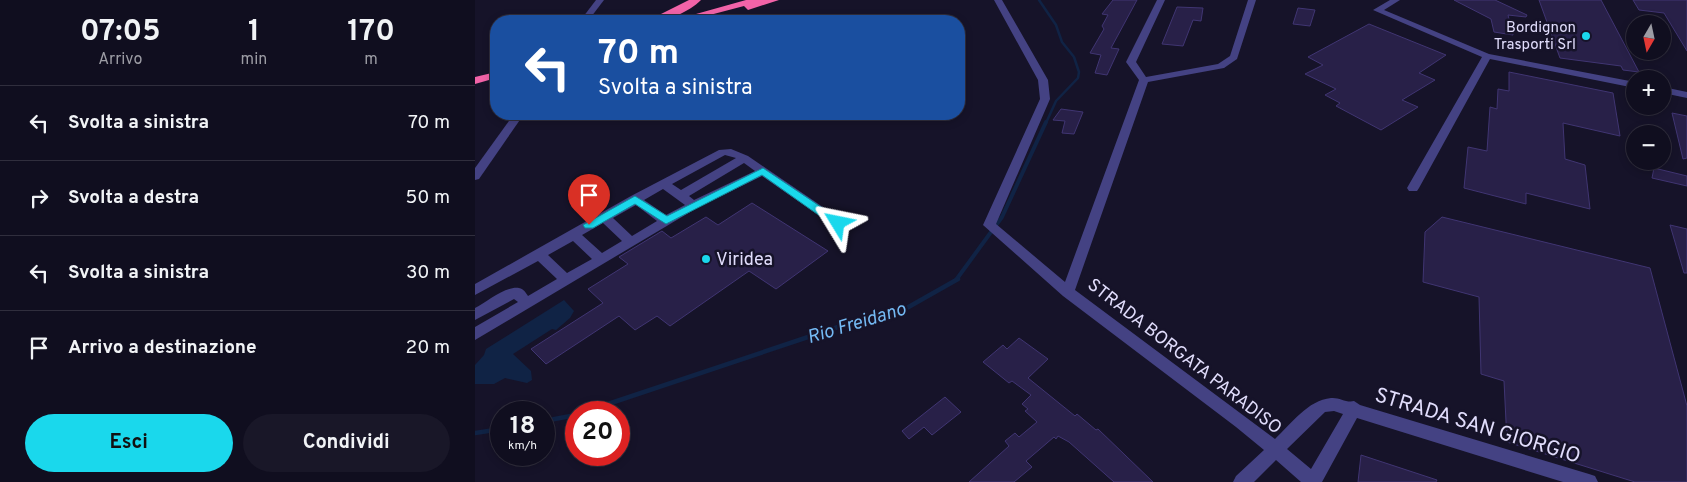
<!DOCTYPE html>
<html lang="it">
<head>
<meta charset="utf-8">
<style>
  :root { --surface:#100e1f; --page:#191728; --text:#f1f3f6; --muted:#9c9ca4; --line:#302e3d; --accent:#1ad8ec }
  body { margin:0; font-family:Overpass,sans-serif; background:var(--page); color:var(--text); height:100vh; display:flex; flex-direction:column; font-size:19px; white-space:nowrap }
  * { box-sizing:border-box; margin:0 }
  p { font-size:16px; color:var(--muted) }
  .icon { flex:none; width:28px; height:28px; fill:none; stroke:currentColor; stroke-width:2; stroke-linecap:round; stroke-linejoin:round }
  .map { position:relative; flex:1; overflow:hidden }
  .panel { display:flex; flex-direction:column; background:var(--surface); width:475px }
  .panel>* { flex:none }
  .hud { position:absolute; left:15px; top:15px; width:475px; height:105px; border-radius:20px; box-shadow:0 2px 8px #0003,0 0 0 1px var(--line); background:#1a4fa0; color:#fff; overflow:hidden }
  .needle { width:32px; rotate:189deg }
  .buttons { position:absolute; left:1151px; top:15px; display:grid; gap:10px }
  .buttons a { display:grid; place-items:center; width:45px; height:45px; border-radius:50%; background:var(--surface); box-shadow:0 2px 8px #0003,0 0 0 1px var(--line); font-size:25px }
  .speed { position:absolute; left:15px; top:401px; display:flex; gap:10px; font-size:25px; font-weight:700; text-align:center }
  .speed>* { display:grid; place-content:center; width:65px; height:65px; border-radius:50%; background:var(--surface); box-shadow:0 2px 8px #0003,0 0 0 1px var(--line); line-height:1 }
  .speed small { font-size:12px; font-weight:400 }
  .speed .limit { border:8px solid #d22; background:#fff; color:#111 }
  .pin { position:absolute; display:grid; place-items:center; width:42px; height:42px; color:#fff; margin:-51px -21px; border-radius:50% 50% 50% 0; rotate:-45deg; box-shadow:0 0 5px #0007 }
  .pin .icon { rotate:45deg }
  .me { position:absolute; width:55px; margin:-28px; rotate:305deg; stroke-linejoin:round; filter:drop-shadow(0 0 4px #0008) }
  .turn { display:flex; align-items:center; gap:18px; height:105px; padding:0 25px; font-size:22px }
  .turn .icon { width:65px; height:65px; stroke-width:2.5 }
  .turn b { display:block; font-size:35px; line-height:42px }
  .eta { display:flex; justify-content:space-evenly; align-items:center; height:85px; text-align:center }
  .eta b { font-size:30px; font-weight:700; line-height:35px }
  .cta { display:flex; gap:10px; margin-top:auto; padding:10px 25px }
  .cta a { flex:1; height:58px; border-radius:30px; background:var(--accent); color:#111; font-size:20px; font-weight:700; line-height:58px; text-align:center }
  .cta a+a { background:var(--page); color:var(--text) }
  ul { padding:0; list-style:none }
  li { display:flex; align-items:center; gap:15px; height:75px; padding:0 25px; border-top:1px solid var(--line) }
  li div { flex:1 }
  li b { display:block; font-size:19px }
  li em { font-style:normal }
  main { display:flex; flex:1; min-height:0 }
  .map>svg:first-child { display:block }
</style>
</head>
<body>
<main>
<section class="panel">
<div class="eta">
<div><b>07:05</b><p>Arrivo</p></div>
<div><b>1</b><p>min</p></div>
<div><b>170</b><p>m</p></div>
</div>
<ul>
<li><svg class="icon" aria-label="left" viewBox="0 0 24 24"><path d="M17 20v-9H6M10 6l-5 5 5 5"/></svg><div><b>Svolta a sinistra</b></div><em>70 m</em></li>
<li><svg class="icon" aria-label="right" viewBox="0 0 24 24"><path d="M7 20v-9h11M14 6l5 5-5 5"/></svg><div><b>Svolta a destra</b></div><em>50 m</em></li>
<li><svg class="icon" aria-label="left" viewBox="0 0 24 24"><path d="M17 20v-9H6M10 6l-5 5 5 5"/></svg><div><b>Svolta a sinistra</b></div><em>30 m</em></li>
<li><svg class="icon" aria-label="arrive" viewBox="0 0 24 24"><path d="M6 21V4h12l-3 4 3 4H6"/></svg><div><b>Arrivo a destinazione</b></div><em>20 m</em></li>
</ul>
<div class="cta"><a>Esci</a><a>Condividi</a></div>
</section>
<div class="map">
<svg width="1212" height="482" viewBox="0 0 1212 482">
  <rect width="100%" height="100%" fill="#161329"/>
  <path fill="#102345" d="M89,300L99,311L95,318L81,330L77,329L38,354L56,371L57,380L52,383L30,378L19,384H0V365L9,355L11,349Z"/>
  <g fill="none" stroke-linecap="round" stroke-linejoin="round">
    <path stroke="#102345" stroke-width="2.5" d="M564,0L581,25L587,42L599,57L604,72L603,78L581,101L571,123"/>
    <path stroke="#102345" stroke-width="4" d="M481,280L527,217L571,122"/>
    <g stroke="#102345" stroke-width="4.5">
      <path d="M109,412L372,324L430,309L483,279"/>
      <path d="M69,421L101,415"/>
      <path d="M0,433L26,429"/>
    </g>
  </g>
  <g fill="#282048" stroke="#403572">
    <path d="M638,0H662L636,48L644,49L632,75L620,73L626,55L615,53L629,29L627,26L633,15L627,14Z"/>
    <path d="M979,0H1020L1052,15L1051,17L1033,15L1038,35L1019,32L1016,19Z"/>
    <path d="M1064,0H1126L1164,72L1148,70L1146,66L1085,58Z"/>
    <path d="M1158,0H1212V51L1189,13L1164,10Z"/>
    <path d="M702,7L728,8L726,21L718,20L708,46L687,44Z"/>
    <path d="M823,8L840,10L835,26L818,24Z"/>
    <path d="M894,24L971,55L944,73L960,80L927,100L943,107L906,130L861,106L865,103L850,95L861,89L830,74L848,65L833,57Z"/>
    <path d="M1034,72L1138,93L1145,136L1088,123L1090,159L1110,165L1115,209L1051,193V204L989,188L993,147L1012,151L1015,107L1022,109L1023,89L1034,91Z"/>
    <path d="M586,109L608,112L599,134L587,133L590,121L578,120Z"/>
    <path d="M1197,113L1212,116V158L1208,159Z"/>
    <path d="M1179,168L1212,176V186L1177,178Z"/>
    <path d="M277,203L353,251L301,289L274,271L195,326L182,316L160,330L144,316L71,364L56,349L128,303L113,289L153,264L144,257L187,231L196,238L231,217L243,225Z"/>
    <path d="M967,217L1175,268L1212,406V482H1160L1032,442L1029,381L1006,374L1004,297L948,282L950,232Z"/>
    <path d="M1195,225L1212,229V273H1209Z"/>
    <path d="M544,338L573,359L553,378L600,416L602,414L621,430L623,429L678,482H639L594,442L583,436L581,439L579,437L551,461L557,467L539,482H494L534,446L530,441L540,433L544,437L562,422L550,411L553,409L547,404L556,395L537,381L534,383L508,362L528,345L532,349Z"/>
    <path d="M470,397L486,412L457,435L449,427L434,439L427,431Z"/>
    <path d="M886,455L962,480L961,482H883Z"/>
  </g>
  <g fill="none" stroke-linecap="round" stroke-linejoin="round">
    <g fill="#444283" fill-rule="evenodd">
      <path d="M121,0H129L113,21H105Z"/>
      <path d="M519,0H527L573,80L575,99L521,224L590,282L664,80L651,62L682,0H690L661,62L671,77L743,64L755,56L773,0H781L762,59L749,68L673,82L600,290L800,439C816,424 833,400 856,398C864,397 871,403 879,401L885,405L1114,474L1120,476L1123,482H1088L882,418L847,482H826L801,460L779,482H758L761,476L789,450L761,427L588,296L508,225L565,99L563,80ZM859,411L868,414L836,469L812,449L850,412Z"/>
      <path d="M915,0H925L909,10L1014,54L1160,82V88L1015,59L944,188L942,191H934L932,188L1007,57L898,10Z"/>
      <path d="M1188,87L1212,92V98L1188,93Z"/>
      <path d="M39,114H49L4,179L0,180V168Z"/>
      <path d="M256,149L273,156L367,220L369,223L367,226H359L287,176L222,208L0,340V327L43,302L39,299L0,320V308C12,302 30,286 44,288C49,289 51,293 53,296L82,279L63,261L0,295V284L156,196L244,150ZM250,155L261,158L206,190L197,184ZM269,163L280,171L219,200L214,196ZM188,189L210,205L191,215L169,200ZM161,205L182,221L157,236L138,218ZM128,223L147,241L127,253L107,235ZM98,241L117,259L92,273L73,255Z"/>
    </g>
    <g fill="#f263a8" fill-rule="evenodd">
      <path d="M214,0H226C213,13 190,22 172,21Z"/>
      <path d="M271,0H304L273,10L269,6L212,21H196Z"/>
      <path d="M21,72V78L0,84V77Z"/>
    </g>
  </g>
  <path fill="#1ad8ec" stroke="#118c99" d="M288,168L367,221V226H359L287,175L191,224L160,204L118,228H110L108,225L160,196L192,216Z"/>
  <g fill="#1ad8ec" stroke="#161329" stroke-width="2">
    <circle cx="1111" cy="36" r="5"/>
    <circle cx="231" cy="259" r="5"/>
  </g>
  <g text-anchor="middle" stroke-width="5" stroke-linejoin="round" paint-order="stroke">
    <g font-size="15" fill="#e1ddfc" stroke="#161329" text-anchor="end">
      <text x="1101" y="32">Bordignon<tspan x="1101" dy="17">Trasporti Srl</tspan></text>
    </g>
    <g font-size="18" fill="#e1ddfc" stroke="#161329" text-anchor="start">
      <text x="241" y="265">Viridea</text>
    </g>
    <g font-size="18" fill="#e1ddfc" stroke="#161329">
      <text transform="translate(710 356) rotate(38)" y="6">STRADA BORGATA PARADISO</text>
    </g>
    <g font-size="19" font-style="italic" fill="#74b9f3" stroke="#161329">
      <text transform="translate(381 322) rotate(-17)" y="7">Rio Freidano</text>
    </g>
    <g font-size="21" fill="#e1ddfc" stroke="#161329">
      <text transform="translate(1003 425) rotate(17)" y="7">STRADA SAN GIORGIO</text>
    </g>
  </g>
</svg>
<div class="buttons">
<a><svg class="needle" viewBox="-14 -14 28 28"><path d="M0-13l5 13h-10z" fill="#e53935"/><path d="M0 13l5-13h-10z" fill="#9c9ca4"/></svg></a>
<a>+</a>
<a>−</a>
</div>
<div class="speed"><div>18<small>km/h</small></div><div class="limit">20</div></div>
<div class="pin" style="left:114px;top:225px;background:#d93025"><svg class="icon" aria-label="arrive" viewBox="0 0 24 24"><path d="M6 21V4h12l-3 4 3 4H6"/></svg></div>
<svg class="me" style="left:363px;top:223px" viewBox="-20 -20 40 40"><path d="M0-17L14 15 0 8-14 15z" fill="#1ad8ec" stroke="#fff" stroke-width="4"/></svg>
<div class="hud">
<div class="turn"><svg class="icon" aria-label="left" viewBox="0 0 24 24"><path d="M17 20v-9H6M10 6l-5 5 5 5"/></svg><div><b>70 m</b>Svolta a sinistra</div></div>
</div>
</div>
</main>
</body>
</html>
